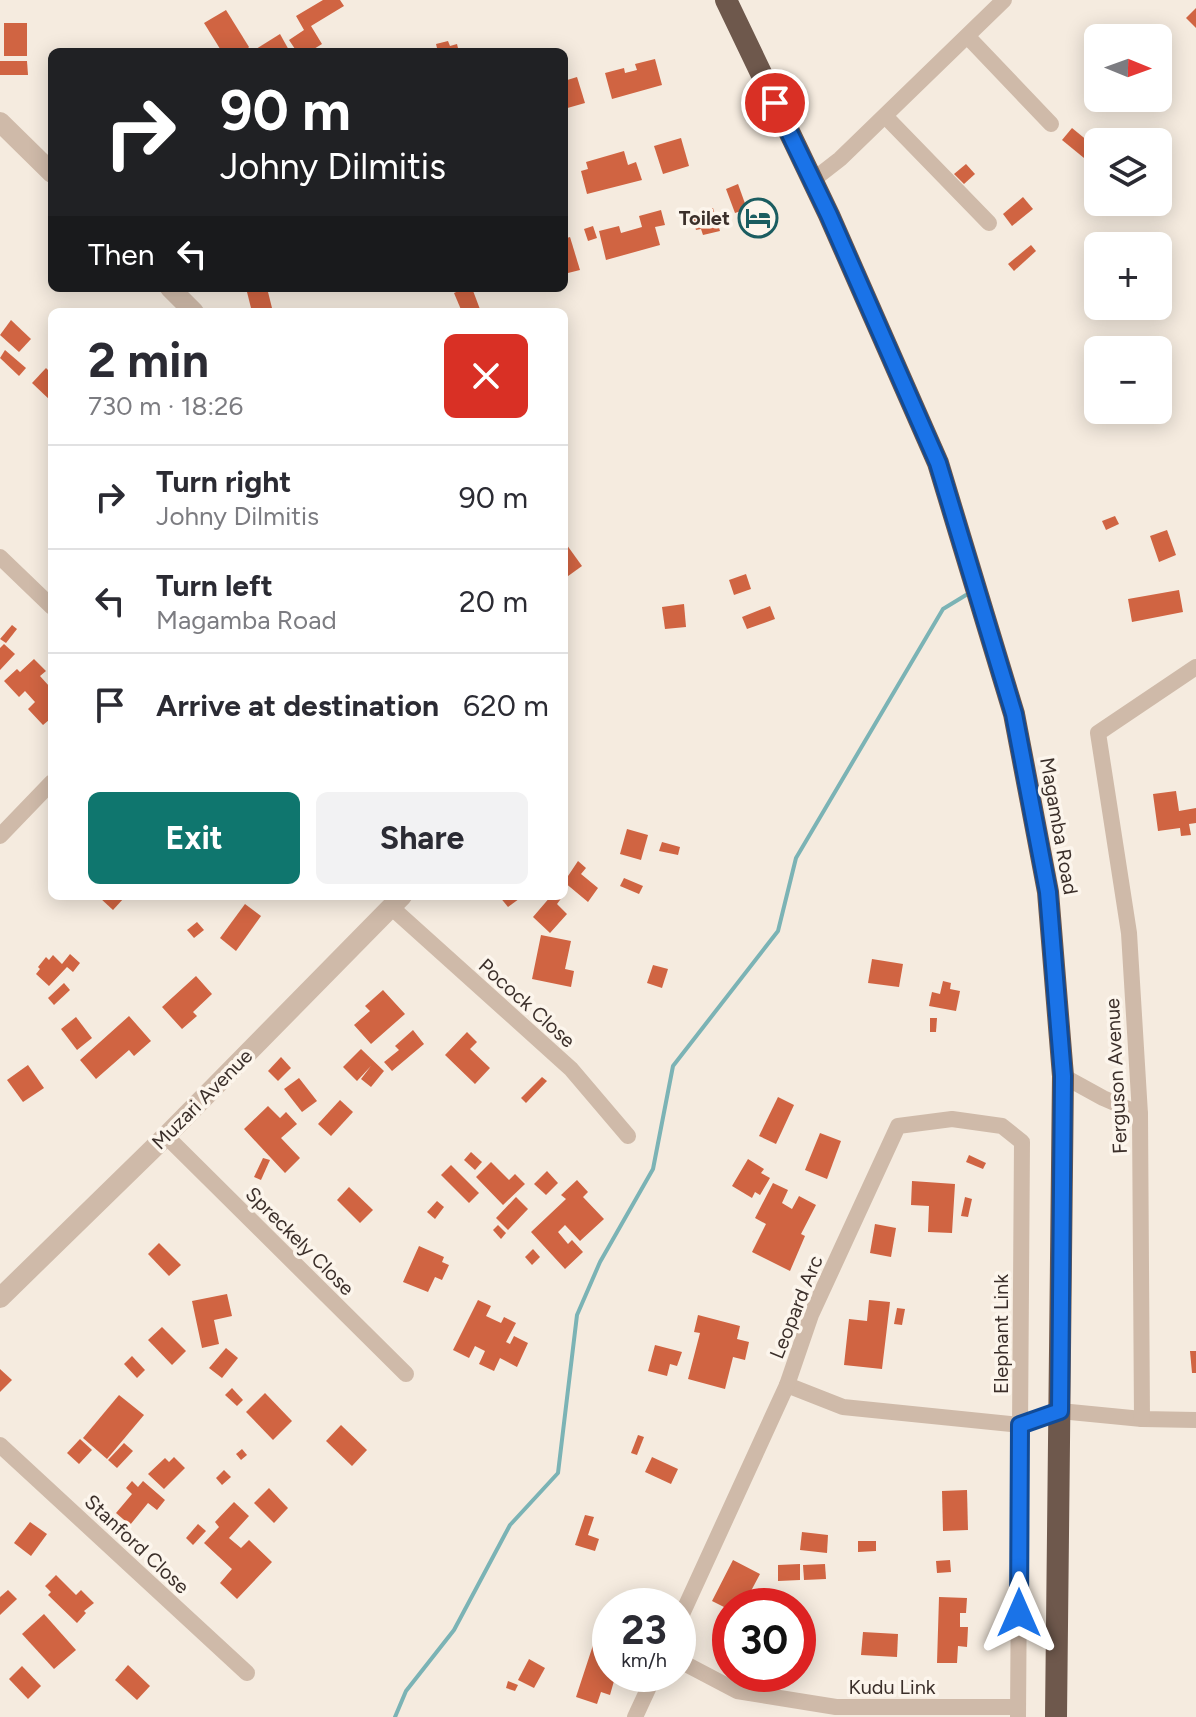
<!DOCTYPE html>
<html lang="en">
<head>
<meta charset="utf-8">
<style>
  :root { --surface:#fff; --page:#f2f2f3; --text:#2b2b33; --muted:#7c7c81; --line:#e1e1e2; --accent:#0f766e }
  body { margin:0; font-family:Figtree,sans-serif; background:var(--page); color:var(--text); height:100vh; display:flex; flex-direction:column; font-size:30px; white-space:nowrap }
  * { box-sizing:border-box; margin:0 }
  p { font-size:26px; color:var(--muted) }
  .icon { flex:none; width:44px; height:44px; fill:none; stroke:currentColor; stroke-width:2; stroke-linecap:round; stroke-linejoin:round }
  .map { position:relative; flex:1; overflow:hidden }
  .details { position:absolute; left:48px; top:308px; width:520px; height:592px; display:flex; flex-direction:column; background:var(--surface); border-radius:12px; box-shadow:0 4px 20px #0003 }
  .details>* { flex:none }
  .banner { position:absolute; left:48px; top:48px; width:520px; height:244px; border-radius:12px; box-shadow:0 4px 20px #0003; background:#202124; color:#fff; overflow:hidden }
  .needle { width:52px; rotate:91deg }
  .fabs { position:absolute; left:1084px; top:24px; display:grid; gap:16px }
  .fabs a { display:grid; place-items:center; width:88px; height:88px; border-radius:12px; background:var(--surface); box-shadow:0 4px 20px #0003; font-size:40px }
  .speed { position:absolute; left:592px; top:1588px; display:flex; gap:16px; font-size:40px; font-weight:700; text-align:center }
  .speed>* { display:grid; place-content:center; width:104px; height:104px; border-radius:50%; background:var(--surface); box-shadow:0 4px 20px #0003; line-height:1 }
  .speed small { font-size:20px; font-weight:400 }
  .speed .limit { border:12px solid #d22; background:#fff; color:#111 }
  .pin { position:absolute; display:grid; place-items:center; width:68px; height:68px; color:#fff; margin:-34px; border:4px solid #fff; border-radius:50%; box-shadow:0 2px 8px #0007 }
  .me { position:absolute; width:88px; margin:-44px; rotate:0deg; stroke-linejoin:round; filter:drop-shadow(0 0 6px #0008) }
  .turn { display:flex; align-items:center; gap:28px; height:168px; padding:0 40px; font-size:36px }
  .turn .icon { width:104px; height:104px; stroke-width:2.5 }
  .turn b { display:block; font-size:56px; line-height:68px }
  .then { display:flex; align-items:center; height:76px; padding:0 40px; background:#0003; gap:16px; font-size:30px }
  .round { display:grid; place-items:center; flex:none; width:84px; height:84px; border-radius:12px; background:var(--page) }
  .overview { display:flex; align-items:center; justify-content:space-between; height:136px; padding:0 40px }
  h1 { font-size:48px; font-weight:700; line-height:60px }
  .primary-button { display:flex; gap:16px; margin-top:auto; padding:16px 40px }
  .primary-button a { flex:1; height:92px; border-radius:12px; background:var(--accent); color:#fff; font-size:32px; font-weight:700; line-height:92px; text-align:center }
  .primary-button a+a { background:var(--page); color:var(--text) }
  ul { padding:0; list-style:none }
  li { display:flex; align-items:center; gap:24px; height:104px; padding:0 40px; border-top:2px solid var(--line) }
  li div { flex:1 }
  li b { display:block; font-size:30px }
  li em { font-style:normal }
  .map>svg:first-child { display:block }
</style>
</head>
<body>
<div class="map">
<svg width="1196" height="1717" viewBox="0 0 1196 1717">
  <rect width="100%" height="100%" fill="#f5ebdf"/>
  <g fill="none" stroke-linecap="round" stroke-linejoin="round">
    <path stroke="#7bb3b5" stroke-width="4" d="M395,1717L406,1691L454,1630L510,1525L558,1473L577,1315L600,1262L653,1169L673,1066L778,931L796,858L943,609L966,595"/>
  </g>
  <g fill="#d06442">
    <path d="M323,0H340L344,6L311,26L322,44L309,52H297L289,40L304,30L296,16Z"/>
    <path d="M1196,8V28L1186,18Z"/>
    <path d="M226,10L249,47L245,52H222L204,23Z"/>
    <rect x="4" y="23" width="23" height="33"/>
    <path d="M280,34L290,52H251Z"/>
    <path d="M448,41L450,46L457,44L459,52H438L436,44Z"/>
    <path d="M655,59L662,85L612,99L605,73L624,68L625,73L637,70L635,64Z"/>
    <path d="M0,61H27L28,75H0Z"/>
    <path d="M577,77L585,103L564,109V81Z"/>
    <path d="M1072,128L1094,146L1084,158L1062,140Z"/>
    <path d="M681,138L689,166L663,174L654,146Z"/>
    <path d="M624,151L628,165L636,162L642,180L587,194L581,171L588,169L586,162Z"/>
    <path d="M966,164L975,174L964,184L954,174Z"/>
    <path d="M738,184L747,209L735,213L726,189Z"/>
    <path d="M1023,197L1033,209L1012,226L1003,214Z"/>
    <path d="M713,208L720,231L703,235L701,229L696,230L691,214Z"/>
    <path d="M661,210L665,225L655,227L660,245L606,260L599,231L619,226L621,233L642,227L639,216Z"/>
    <path d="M593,226L597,238L588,241L584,229Z"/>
    <path d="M570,237L580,270L564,274V239Z"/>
    <path d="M1031,245L1036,251L1014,271L1008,264Z"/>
    <path d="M246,288H267L273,312H252Z"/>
    <path d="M465,288H472L481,312H462L454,293Z"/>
    <path d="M11,320L31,339L19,352L0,335Z"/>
    <path d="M5,350L26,368L19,376L0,358Z"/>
    <path d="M46,368L52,374V402L32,383Z"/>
    <path d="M1115,516L1119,524L1106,530L1102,521Z"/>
    <path d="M1167,530L1176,555L1159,562L1150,536Z"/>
    <path d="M564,541L582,566L564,579Z"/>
    <path d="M746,574L751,589L734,595L729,580Z"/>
    <path d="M1179,590L1183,612L1132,622L1128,599Z"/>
    <path d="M684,604L686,627L665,629L662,607Z"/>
    <path d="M770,606L775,619L747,629L742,617Z"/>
    <path d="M12,625L17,629L6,643L0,639Z"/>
    <path d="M4,644L15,654L0,670V648Z"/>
    <path d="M34,659L46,671L40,676L49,686L52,683V724L49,720L43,725L28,709L35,702L25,691L19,697L4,681L17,669L20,672Z"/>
    <path d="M1176,791L1179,811L1196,808V823L1189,824L1191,835L1181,836L1180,828L1158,831L1153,794Z"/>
    <path d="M627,829L648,835L641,860L620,854Z"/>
    <path d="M662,842L680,847L678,855L659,851Z"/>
    <path d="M578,861L586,868L581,874L598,888L588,902L564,882Z"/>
    <path d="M624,878L643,886L639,894L620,886Z"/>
    <path d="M101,896H122L124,898L113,910L100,898Z"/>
    <path d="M499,896H523L508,907Z"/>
    <path d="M551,896H563L557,904L567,914L550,933L533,917Z"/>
    <path d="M245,904L261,916L236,951L220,938Z"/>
    <path d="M197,922L204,930L194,938L187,930Z"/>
    <path d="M541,935L571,941L565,969L574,971L571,987L532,979Z"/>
    <path d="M70,954L80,963L73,972L67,967L49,986L36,974L40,969L38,967L46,957L49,960L53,955L62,964Z"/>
    <path d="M872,959L903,964L899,987L868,983Z"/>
    <path d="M653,965L668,969L662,988L647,983Z"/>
    <path d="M196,976L212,994L193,1012L197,1016L182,1029L162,1007Z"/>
    <path d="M943,981L951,983L950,989L960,991L956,1011L929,1006L932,992L940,994Z"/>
    <path d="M64,983L70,990L54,1005L48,998Z"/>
    <path d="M383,990L405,1014L371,1044L354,1025L370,1011L365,1006Z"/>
    <path d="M129,1016L151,1041L134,1056L129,1050L96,1079L80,1060Z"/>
    <path d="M76,1017L92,1038L77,1050L61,1029Z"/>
    <path d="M930,1018H937L936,1032H930Z"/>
    <path d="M413,1030L424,1044L392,1071L384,1062L399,1050L395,1046Z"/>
    <path d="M467,1032L477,1042L470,1049L490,1068L475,1084L445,1055Z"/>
    <path d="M361,1049L384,1071L371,1087L361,1079L371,1066L357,1081L343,1067Z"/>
    <path d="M281,1057L291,1068L278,1081L268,1071Z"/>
    <path d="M28,1065L44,1088L23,1102L7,1080Z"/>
    <path d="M542,1077L547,1081L526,1103L521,1098Z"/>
    <path d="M299,1078L317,1101L302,1112L284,1089Z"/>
    <path d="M778,1097L794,1105L776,1144L759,1136Z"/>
    <path d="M340,1100L353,1112L331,1136L318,1124Z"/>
    <path d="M268,1106L280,1118L286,1112L297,1124L281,1138L300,1158L285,1173L244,1129Z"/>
    <path d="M820,1133L841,1141L827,1179L805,1170Z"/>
    <path d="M471,1152L482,1162L475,1170L464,1160Z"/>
    <path d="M969,1155L986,1163L983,1169L966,1162Z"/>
    <path d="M263,1158L270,1160L261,1180L254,1177Z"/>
    <path d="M748,1159L764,1169L761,1173L770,1178L760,1195L755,1192L752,1198L732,1186Z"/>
    <path d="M491,1162L509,1180L515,1174L525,1184L503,1205L476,1177Z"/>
    <path d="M451,1165L479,1193L469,1203L441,1175Z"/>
    <path d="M547,1171L558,1183L546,1195L534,1184Z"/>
    <path d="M577,1180L588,1192L583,1197L604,1219L580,1241L565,1225L558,1232L568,1244L572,1240L583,1252L565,1269L531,1232L566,1199L561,1195Z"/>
    <path d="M912,1181L955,1184L952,1233L928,1232L929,1206L911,1205Z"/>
    <path d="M773,1183L788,1190L782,1203L792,1209L799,1196L816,1205L801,1234L805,1236L790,1271L752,1252L766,1224L755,1218Z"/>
    <path d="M349,1187L373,1210L360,1223L337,1200Z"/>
    <path d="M516,1197L528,1209L508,1230L496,1218Z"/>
    <path d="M965,1197L972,1199L968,1217L961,1216Z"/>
    <path d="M437,1201L444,1207L435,1219L427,1212Z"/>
    <path d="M875,1224L896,1228L891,1257L870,1253Z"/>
    <path d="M498,1225L506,1233L501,1239L493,1230Z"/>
    <path d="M159,1243L181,1265L169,1276L148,1254Z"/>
    <path d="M419,1246L444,1257L442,1262L449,1265L442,1280L435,1277L428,1292L403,1282Z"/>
    <path d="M533,1249L540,1257L532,1265L525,1257Z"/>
    <path d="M227,1294L232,1316L214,1320L219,1344L202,1348L192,1301Z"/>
    <path d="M478,1300L491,1306L486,1316L501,1323L504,1317L516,1323L506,1342L510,1344L514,1336L528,1343L517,1367L500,1358L494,1371L479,1364L485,1351L475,1346L469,1358L453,1350Z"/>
    <path d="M869,1300L890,1302L882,1369L844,1365L849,1319L867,1321Z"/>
    <path d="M897,1308L905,1309L902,1325L894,1324Z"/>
    <path d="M698,1315L740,1326L737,1339L749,1342L745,1360L733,1357L725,1389L688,1379L700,1333L694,1332Z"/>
    <path d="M162,1327L186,1351L172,1365L148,1340Z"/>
    <path d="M655,1345L682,1352L677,1366L670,1364L667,1376L648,1371Z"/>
    <path d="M226,1348L238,1358L222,1378L209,1368Z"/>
    <path d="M1190,1351H1196V1373H1192Z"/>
    <path d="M132,1356L145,1370L137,1378L124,1364Z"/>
    <path d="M0,1369L12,1380L0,1392Z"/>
    <path d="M232,1388L243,1400L237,1406L225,1395Z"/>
    <path d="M265,1393L292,1421L273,1440L246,1412Z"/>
    <path d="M119,1395L144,1415L107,1459L83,1438Z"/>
    <path d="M341,1425L367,1450L352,1466L326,1441Z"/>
    <path d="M638,1435L644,1437L637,1455L631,1453Z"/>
    <path d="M80,1439L92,1450L79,1464L67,1453Z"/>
    <path d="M124,1443L133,1451L117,1468L108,1460Z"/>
    <path d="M242,1449L247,1455L241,1460L236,1454Z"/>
    <path d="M174,1457L185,1468L164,1489L148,1474L165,1458L169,1462Z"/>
    <path d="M652,1457L678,1469L671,1484L645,1472Z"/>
    <path d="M224,1470L231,1477L222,1485L216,1478Z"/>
    <path d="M132,1481L138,1487L143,1481L165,1500L157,1510L148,1503L130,1525L116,1513L132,1494L126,1488Z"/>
    <path d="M269,1488L288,1508L274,1523L254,1503Z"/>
    <path d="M967,1490L968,1530L943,1531L942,1491Z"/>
    <path d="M234,1502L249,1516L229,1538L241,1548L249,1540L272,1562L237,1599L220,1583L232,1569L204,1543L219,1527L215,1522Z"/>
    <path d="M585,1515L594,1517L588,1535L599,1539L595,1551L575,1545Z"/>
    <path d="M30,1522L47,1534L31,1556L14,1543Z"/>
    <path d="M198,1524L206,1531L193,1545L186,1538Z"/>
    <path d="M802,1532L828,1535L827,1553L800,1550Z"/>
    <path d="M858,1541H876V1551L858,1552Z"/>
    <path d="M733,1560L760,1574L743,1606H730V1610L712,1601Z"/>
    <path d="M950,1560L951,1572L937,1573L936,1561Z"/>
    <path d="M800,1564V1580L778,1581V1565Z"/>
    <path d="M825,1564L826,1579L804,1580L803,1565Z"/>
    <path d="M56,1575L76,1595L81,1590L94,1603L84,1611L86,1613L77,1623L48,1595L51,1592L45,1586Z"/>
    <path d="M8,1590L17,1599L0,1615V1597Z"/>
    <path d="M939,1597L967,1598L966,1613H960V1627H968L967,1647L958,1646L957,1663H937Z"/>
    <path d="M44,1614L76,1650L54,1669L22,1634Z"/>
    <path d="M863,1632L898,1634L897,1657L861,1655Z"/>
    <path d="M597,1633L610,1638V1674H616L610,1695L601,1692L597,1704L576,1697Z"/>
    <path d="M529,1659L545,1668L534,1688L518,1680Z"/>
    <path d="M128,1665L150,1686L137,1700L115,1680Z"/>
    <path d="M22,1666L41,1686L28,1699L9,1679Z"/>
    <path d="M508,1681L518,1685L515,1691L506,1688Z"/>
  </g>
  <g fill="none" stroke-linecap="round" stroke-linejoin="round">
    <g stroke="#cfbaa9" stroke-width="16">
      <path d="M968,37L1051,124"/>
      <path d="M885,116L989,223"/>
      <path d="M813,180L840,159L1004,0"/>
      <path d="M0,557L52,607"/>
      <path d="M0,836L52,782"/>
      <path d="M391,907L571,1069L628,1136"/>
      <path d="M1063,1076L1103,1098L1140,1114"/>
      <path d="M166,1136L406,1374"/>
      <path d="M787,1385L843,1407L1020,1425L1060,1411L1142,1419L1196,1420"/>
      <path d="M1142,1419L1140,1114L1129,933L1098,733L1196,667"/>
      <path d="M0,1445L247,1673"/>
      <path d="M678,1623L787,1385L811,1315L898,1126L952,1119L1002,1126L1022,1142L1018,1717"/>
      <path d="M678,1660L737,1691L836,1707H1018"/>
      <path d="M635,1717L655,1674"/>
    </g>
    <g stroke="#cfbaa9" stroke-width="20">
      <path d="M0,122L52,173"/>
      <path d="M170,288L194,312"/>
      <path d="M0,1298L166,1136L402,896"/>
    </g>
    <path stroke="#6e584c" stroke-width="22" d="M726,0L829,215L938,463L1014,714L1048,892L1063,1076L1056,1717"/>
  </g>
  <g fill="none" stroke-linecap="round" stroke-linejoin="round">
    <defs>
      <path id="route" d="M775,103L829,215L938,463L1014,714L1048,892L1063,1076L1060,1411L1020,1425L1019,1613"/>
    </defs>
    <use href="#route" stroke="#114b97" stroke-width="20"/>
    <use href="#route" stroke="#1a73e8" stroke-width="14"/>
  </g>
  <defs>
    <symbol id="hotel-ring" viewBox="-11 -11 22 22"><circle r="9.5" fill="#fcf5ec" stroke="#1b5d61" stroke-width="1.5"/><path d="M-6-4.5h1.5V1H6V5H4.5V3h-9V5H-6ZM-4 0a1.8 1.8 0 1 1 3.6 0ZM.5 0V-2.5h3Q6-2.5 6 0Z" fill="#1b5d61"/></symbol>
  </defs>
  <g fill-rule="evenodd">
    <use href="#hotel-ring" x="736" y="196" width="44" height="44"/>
  </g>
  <g text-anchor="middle" stroke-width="7" stroke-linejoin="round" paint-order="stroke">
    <g font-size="20" font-weight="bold" fill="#3b2f2a" stroke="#fcf5ec" text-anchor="end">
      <text x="730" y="225">Toilet</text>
    </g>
    <g font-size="20" fill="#3b2f2a" stroke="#fcf5ec">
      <text transform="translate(1059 826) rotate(80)" y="7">Magamba Road</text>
      <text transform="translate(527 1003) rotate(42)" y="7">Pocock Close</text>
      <text transform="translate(1116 1076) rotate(-93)" y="7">Ferguson Avenue</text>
      <text transform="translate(202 1099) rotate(-45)" y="7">Muzari Avenue</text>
      <text transform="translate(300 1241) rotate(45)" y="7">Spreckely Close</text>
      <text transform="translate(796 1307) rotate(-68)" y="7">Leopard Arc</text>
      <text transform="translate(1001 1334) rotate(-90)" y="7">Elephant Link</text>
      <text transform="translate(137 1544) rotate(43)" y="7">Stanford Close</text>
      <text x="892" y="1694">Kudu Link</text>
    </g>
  </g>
</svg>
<div class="fabs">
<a><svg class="needle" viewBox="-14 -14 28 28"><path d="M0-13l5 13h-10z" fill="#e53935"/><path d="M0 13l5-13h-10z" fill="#7c7c81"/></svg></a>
<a><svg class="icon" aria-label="layers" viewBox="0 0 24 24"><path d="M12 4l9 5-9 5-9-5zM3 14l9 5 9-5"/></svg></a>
<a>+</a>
<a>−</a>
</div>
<div class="speed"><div>23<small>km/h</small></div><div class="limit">30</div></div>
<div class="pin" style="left:775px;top:103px;background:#d93025"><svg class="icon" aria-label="arrive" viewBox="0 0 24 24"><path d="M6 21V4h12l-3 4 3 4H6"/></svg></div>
<svg class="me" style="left:1019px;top:1613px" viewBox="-20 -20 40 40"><path d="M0-17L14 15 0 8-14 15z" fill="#1a73e8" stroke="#fff" stroke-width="4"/></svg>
<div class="banner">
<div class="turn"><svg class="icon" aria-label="right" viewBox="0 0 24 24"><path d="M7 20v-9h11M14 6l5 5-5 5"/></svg><div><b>90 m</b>Johny Dilmitis</div></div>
<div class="then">Then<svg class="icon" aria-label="left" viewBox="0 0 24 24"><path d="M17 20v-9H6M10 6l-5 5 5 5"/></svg></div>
</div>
<section class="details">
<div class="overview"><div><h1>2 min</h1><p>730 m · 18:26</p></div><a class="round" style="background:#d93025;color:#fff"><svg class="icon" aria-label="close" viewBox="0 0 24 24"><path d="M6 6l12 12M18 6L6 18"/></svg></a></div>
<ul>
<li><svg class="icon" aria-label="right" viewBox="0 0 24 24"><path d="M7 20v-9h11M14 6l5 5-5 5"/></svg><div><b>Turn right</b><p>Johny Dilmitis</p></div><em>90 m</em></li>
<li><svg class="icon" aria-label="left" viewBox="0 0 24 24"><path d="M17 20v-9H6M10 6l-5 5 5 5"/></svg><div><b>Turn left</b><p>Magamba Road</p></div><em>20 m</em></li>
<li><svg class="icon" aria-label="arrive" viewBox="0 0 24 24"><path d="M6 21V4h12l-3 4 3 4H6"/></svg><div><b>Arrive at destination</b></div><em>620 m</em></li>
</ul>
<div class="primary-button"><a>Exit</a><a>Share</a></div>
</section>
</div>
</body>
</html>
